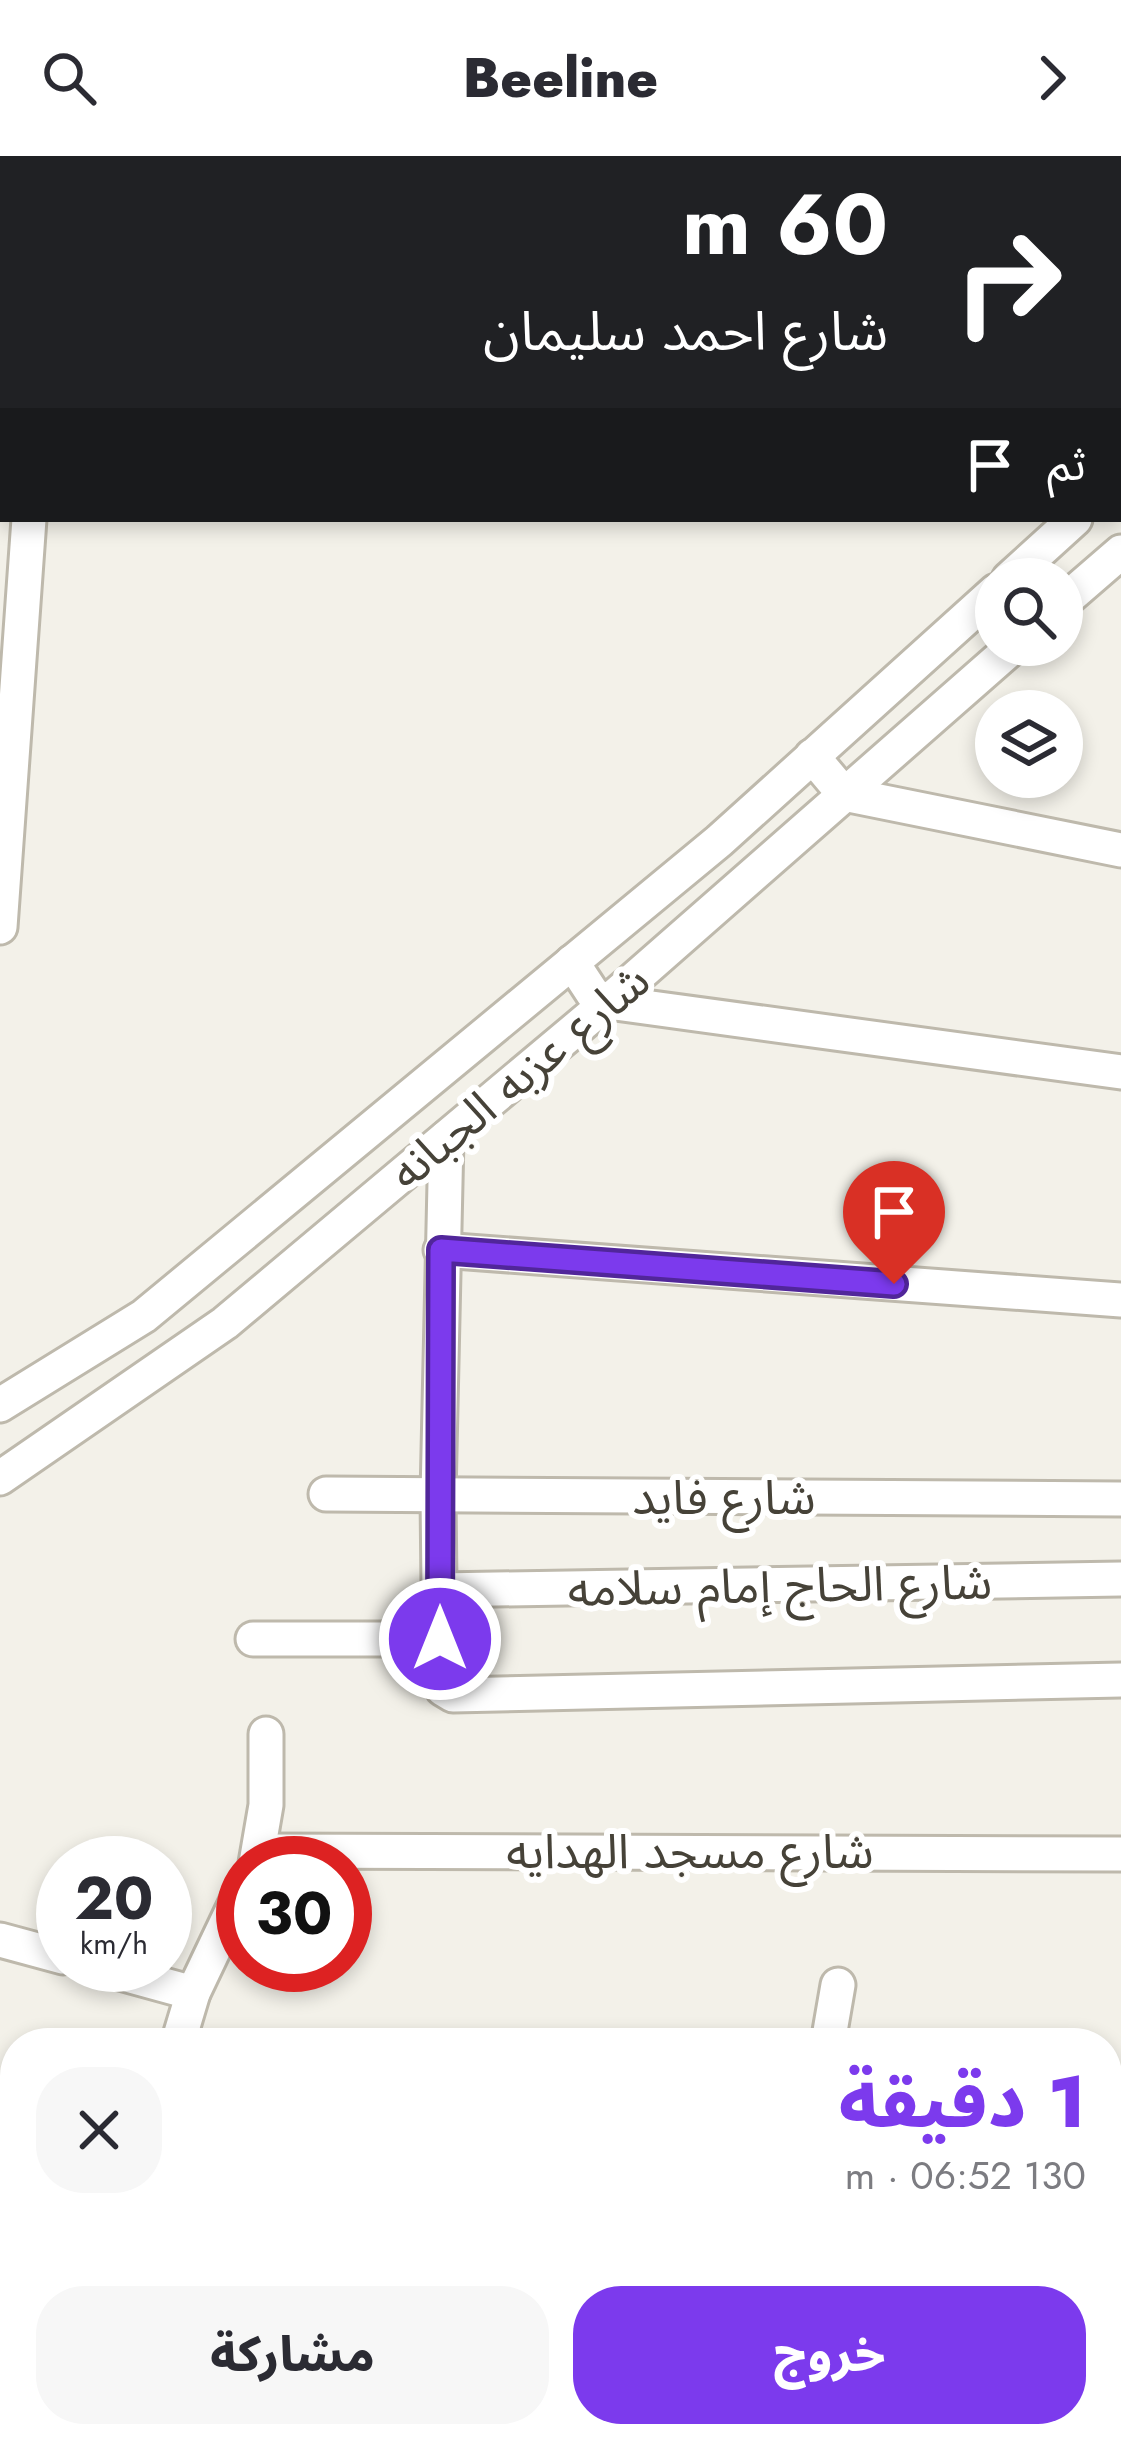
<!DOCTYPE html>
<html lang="ar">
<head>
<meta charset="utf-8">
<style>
  :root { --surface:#fff; --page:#f7f7f7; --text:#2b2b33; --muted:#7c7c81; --accent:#7c3aed }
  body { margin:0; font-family:Jost,"Noto Sans Arabic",sans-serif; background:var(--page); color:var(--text); direction:rtl; height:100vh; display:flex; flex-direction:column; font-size:45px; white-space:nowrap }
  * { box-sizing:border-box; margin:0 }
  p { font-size:39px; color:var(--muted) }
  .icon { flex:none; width:66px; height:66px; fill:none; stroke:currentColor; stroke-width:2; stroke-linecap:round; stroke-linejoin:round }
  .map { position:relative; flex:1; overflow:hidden; direction:ltr }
  .sheet { position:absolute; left:0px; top:1872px; width:1122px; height:420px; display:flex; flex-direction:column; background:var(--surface); border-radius:48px 48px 0 0; box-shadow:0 6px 18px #0003; direction:rtl }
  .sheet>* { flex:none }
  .guide { position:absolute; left:0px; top:0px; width:1122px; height:366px; box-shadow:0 6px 18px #0003; direction:rtl; background:#202124; color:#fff; overflow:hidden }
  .fabs { position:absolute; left:975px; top:402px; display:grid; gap:24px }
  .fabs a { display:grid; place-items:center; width:108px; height:108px; border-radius:50%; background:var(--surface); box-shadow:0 6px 18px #0003; font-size:60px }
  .speed { position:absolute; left:36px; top:1680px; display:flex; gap:24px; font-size:60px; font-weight:700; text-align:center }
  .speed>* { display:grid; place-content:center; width:156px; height:156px; border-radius:50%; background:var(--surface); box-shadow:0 6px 18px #0003; line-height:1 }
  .speed small { font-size:30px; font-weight:400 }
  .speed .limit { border:18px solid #d22; background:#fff; color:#111 }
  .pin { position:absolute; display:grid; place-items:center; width:102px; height:102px; color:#fff; margin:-123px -51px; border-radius:50% 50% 50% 0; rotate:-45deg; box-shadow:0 0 12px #0007 }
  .pin .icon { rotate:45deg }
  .me { position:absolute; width:132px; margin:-66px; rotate:0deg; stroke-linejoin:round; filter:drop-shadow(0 0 9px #0008) }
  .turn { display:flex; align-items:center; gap:42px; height:252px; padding:0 36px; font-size:54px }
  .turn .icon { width:156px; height:156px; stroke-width:2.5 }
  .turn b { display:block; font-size:84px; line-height:102px }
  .then { display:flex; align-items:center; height:114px; padding:0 36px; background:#0003; gap:24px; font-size:45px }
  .round { display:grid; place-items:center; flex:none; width:126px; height:126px; border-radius:48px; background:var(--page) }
  .head { display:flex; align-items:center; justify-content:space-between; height:204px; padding:0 36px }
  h1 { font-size:72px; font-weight:800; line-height:90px; color:var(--accent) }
  .cta { display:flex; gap:24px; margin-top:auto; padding:24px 36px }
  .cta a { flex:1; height:138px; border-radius:48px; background:var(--accent); color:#fff; font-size:48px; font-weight:800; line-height:138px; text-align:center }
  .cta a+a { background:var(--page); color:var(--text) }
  header { display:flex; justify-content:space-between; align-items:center; height:156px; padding:0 36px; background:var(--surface); font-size:54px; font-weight:800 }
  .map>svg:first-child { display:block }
</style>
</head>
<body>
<header><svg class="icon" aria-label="forward" viewBox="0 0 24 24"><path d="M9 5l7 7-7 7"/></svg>Beeline<svg class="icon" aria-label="search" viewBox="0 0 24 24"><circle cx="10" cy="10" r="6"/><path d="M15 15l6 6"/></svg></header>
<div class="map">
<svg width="1121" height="2292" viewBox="0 0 1121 2292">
  <rect width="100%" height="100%" fill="#f3f1e9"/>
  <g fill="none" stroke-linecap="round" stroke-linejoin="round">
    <defs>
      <g id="minor">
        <path d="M663,0L668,3"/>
        <path d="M54,3V0"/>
        <path d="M1119,130H1121"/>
        <path d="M1119,324L1121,322"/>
        <path d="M1009,423L1075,363"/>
        <path d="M1062,447L1121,396"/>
        <path d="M812,600L844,638L1121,694"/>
        <path d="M0,771L29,363"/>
        <path d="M572,806L593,838L608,846L1121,916"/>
        <path d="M446,982L438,1340L440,1520L443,1533L453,1539L1121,1524"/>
        <path d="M441,1094L1121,1144"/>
        <path d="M0,1249L144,1160L719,685L996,435"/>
        <path d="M0,1322L225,1167L608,846L1015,489"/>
        <path d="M326,1338L1121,1343"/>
        <path d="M440,1434L1121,1423"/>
        <path d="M253,1483H440"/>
        <path d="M260,1695L1121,1698"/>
        <path d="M256,1707L266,1649V1578"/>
        <path d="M0,1784L63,1801"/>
        <path d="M91,1809L193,1837"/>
        <path d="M178,1887L193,1837L243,1732"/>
        <path d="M828,1887L838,1829"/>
        <path d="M0,2000L15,2004"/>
        <path d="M0,2087L15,2089"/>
        <path d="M576,2277L604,2292"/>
        <path d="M94,2292L96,2277"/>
        <path d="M741,2292L744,2277"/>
        <path d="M949,2292L952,2277"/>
      </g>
    </defs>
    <use href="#minor" stroke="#beb9ac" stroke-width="39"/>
    <use href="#minor" stroke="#fff" stroke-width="33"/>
  </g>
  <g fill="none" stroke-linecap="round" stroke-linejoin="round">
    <defs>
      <path id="route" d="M440,1483L441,1094L894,1128"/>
    </defs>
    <use href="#route" stroke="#51269a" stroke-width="30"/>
    <use href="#route" stroke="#7c3aed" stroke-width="21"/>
  </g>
  <g text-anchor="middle" stroke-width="12" stroke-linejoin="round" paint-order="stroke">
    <g font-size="48" fill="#464238" stroke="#fff">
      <text transform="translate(519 920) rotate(-40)" y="17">شارع عزبه الجبانه</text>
      <text x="724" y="1358">شارع فايد</text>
      <text transform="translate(780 1429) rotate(-1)" y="17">شارع الحاج إمام سلامه</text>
      <text x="690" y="1712">شارع مسجد الهدايه</text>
    </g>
  </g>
</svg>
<div class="fabs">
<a><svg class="icon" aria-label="search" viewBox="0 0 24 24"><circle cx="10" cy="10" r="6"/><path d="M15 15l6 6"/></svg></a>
<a><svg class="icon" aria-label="layers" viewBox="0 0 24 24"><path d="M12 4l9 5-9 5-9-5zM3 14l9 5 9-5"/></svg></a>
</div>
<div class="speed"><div>20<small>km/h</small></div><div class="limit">30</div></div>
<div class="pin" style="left:894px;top:1128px;background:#d93025"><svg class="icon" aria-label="arrive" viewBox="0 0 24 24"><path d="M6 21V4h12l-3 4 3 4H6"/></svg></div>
<svg class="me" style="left:440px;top:1483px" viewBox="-20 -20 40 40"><circle r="17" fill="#7c3aed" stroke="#fff" stroke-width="3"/><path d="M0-11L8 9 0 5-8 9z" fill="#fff"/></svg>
<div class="guide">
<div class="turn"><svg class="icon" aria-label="right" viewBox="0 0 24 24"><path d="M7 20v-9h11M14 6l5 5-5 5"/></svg><div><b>60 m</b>شارع احمد سليمان</div></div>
<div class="then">ثم<svg class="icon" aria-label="arrive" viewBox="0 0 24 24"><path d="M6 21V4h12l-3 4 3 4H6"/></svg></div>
</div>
<section class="sheet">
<div class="head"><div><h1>1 دقيقة</h1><p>130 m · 06:52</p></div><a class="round"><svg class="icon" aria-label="close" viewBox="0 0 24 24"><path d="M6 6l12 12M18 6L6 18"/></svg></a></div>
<div class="cta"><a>خروج</a><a>مشاركة</a></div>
</section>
</div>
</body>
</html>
